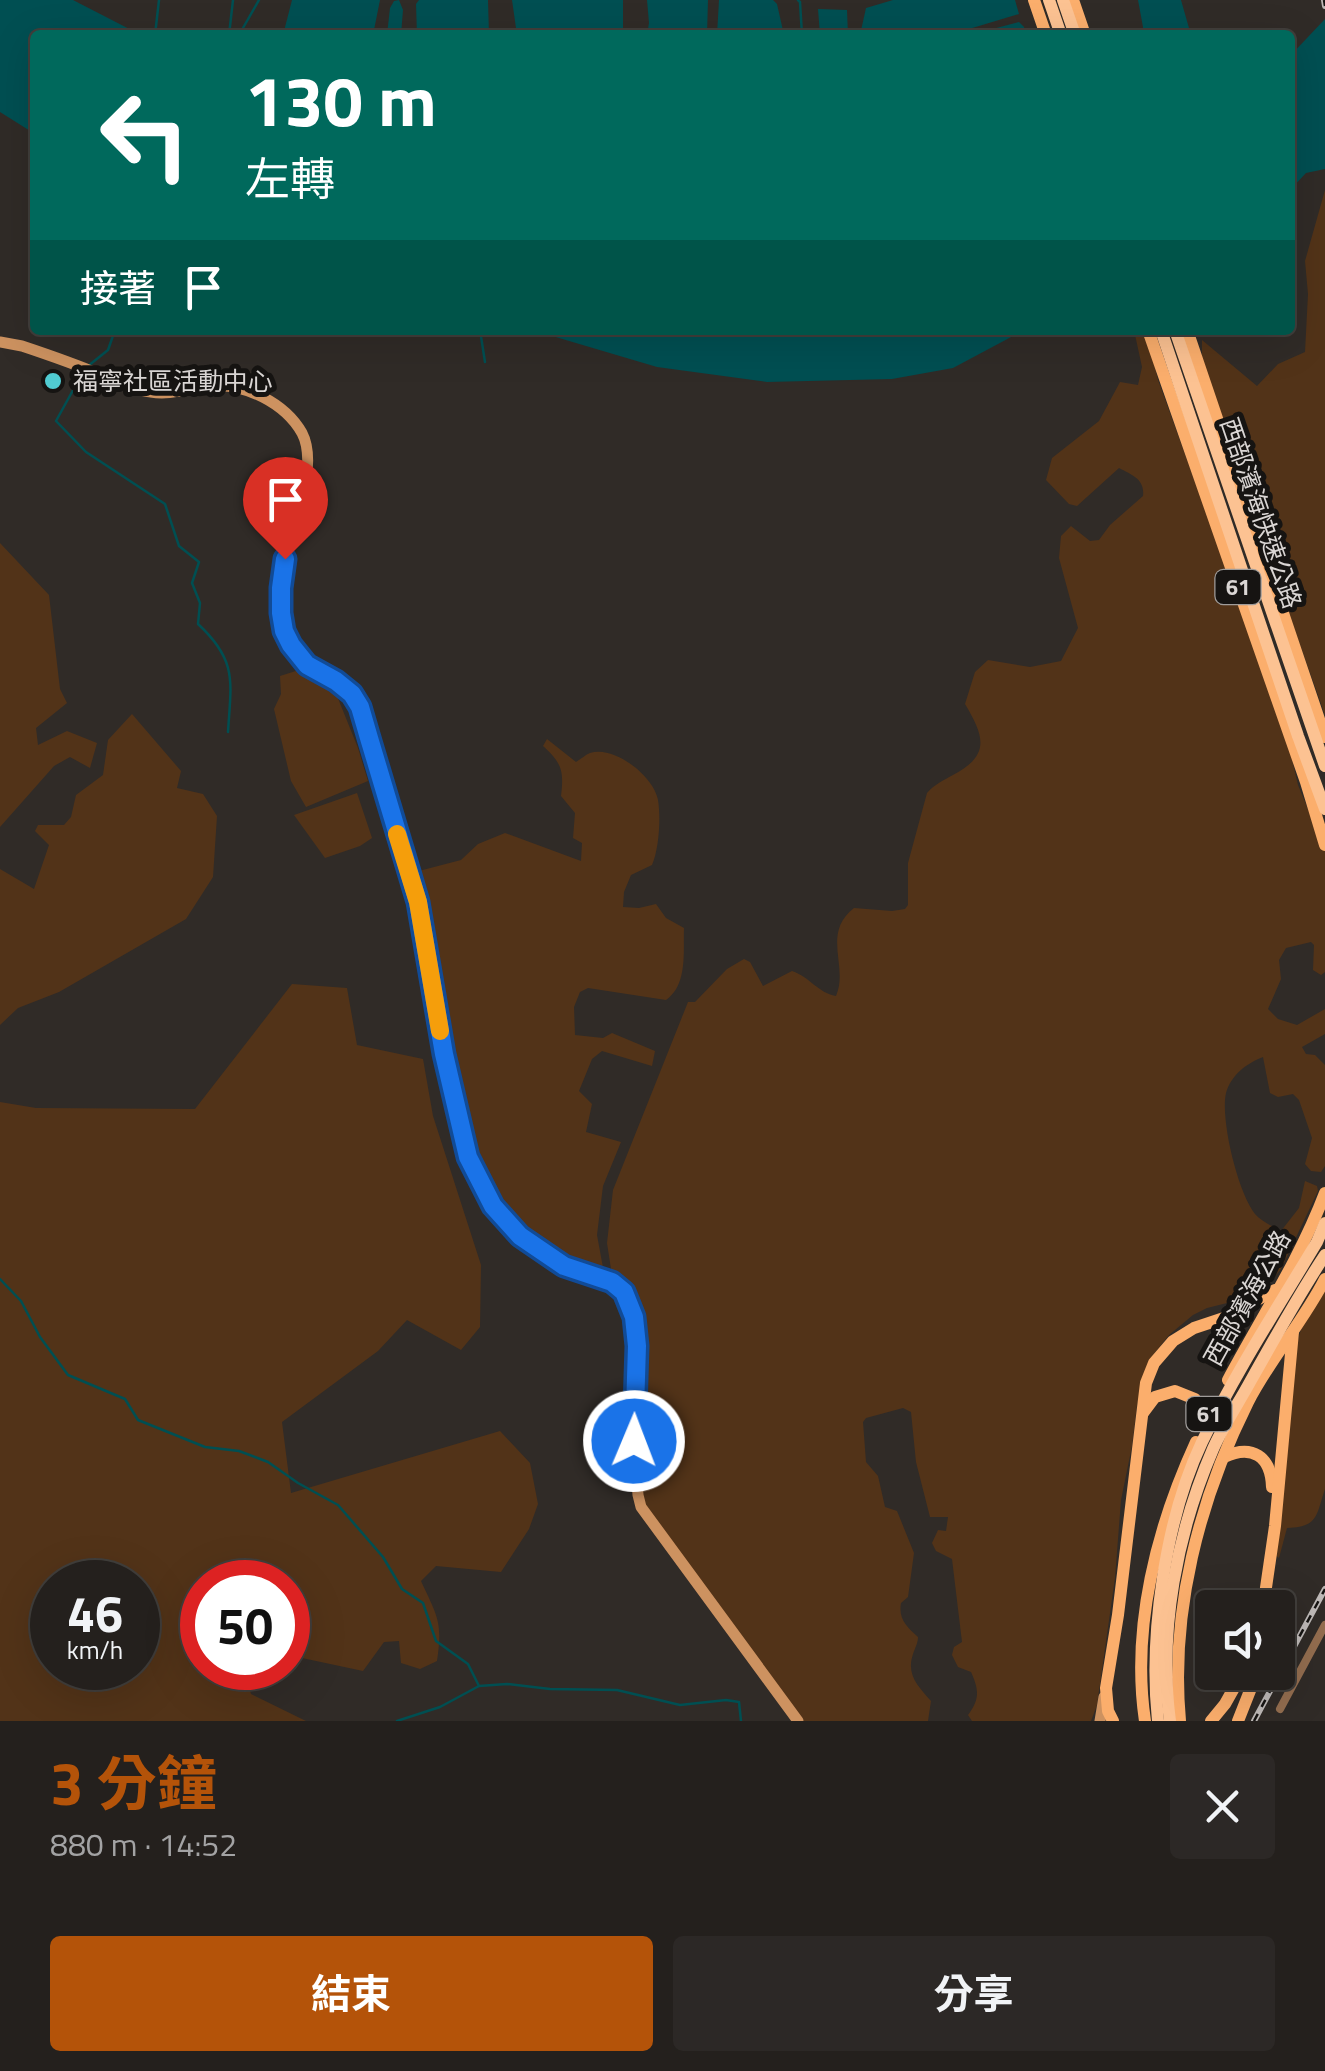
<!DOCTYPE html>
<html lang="zh-TW">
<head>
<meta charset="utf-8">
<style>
  :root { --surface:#24201d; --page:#2c2826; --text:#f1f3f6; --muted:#a3a3a4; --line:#413e3b; --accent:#b45309 }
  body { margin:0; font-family:"Titillium Web","Noto Sans TC",sans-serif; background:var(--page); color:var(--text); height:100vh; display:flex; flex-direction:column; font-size:38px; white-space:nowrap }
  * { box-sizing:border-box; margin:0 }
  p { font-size:32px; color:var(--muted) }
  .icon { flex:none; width:55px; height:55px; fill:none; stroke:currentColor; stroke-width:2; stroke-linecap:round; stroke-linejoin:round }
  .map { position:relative; height:1721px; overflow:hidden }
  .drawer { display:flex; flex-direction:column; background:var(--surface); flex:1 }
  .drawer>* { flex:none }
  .top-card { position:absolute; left:30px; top:30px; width:1265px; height:305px; border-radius:10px; box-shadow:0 10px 40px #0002,0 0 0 2px var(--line); background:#00695c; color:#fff; overflow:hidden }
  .controls { position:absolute; left:1195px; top:1590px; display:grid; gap:20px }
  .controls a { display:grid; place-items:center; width:100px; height:100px; border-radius:10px; background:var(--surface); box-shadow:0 10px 40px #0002,0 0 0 2px var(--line); font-size:50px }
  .speed { position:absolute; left:30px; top:1560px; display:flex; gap:20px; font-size:50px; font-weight:700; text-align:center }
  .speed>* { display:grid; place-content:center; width:130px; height:130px; border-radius:50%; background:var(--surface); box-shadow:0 10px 40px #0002,0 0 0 2px var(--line); line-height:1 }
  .speed small { font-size:25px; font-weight:400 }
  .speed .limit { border:15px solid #d22; background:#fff; color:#111 }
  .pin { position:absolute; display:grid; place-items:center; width:85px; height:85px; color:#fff; margin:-102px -42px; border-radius:50% 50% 50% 0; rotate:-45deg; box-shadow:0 0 10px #0007 }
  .pin .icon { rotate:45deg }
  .me { position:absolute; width:110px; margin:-55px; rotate:1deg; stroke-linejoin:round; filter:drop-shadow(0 0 8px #0008) }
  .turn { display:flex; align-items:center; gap:35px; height:210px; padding:0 50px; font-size:45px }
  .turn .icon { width:130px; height:130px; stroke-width:2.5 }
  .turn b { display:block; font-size:70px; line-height:85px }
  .then { display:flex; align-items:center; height:95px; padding:0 50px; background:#0003; gap:20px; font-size:38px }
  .round { display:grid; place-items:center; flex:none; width:105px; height:105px; border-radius:10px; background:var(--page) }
  .headline { display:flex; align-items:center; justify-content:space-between; height:170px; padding:0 50px }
  h1 { font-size:60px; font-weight:700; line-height:75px; color:var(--accent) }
  .action { display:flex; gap:20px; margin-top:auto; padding:20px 50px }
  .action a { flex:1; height:115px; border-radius:10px; background:var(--accent); color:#fff; font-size:40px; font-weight:700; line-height:115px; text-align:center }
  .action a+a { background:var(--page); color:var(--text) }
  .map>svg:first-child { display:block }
</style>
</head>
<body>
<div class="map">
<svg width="1325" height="1721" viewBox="0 0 1325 1721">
  <rect width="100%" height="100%" fill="#302b27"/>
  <g fill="#523318" fill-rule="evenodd">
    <path d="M1325,190V715L1202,369V340L1257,386L1278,364L1305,352L1308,294L1305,261Z"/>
    <path d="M1134,330H1142L1148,339L1158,380L1285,729L1298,785L1325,850V972L1321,975L1313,970L1314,945L1311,942L1286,948L1279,960L1281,979L1268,1009L1278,1019L1297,1025L1325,1009V1034L1302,1047L1306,1054L1315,1055L1325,1065V1166L1321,1172L1311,1171L1305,1164L1312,1138L1299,1100L1293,1094L1278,1097L1270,1093L1263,1057C1247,1063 1231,1075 1226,1093C1220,1119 1238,1193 1255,1214C1261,1221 1272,1226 1281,1231L1299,1208L1305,1181L1317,1186L1318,1191L1281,1269L1272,1280L1247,1298L1207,1308L1193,1315L1169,1335L1153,1355L1137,1405L1132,1446L1121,1500L1115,1578L1097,1705L1091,1721H972L968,1715C980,1699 979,1690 971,1672L958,1667L952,1655L954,1647L962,1642L952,1559L936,1551L932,1543L938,1530L946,1531L948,1517H930L916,1462L911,1412L903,1408L866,1418L863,1422L866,1462L878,1476L885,1507L897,1511L914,1553L908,1597L901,1603C898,1619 907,1627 918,1637C918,1643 915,1648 913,1654C906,1675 918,1686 931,1701L928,1721H803L650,1516L643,1497L642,1477L640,1321L639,1314L611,1269L607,1243L613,1190L688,1002H695L727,969L744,959L750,962L763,986L792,971C810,977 818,993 836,996C849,966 821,934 854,908L892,911L905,909L908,905V863L927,793C935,784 944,780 953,775C991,755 984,736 965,704L975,672L988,660L1030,667L1061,661L1078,628L1059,558L1061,536L1071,526L1090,541L1099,540L1110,525L1143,496C1145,479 1132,475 1119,468L1077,506L1069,504L1046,480L1052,458L1099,421L1120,382L1138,385L1142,367Z"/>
    <path d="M0,543L49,595L60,689L67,703L36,728L38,745L67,731L97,743L90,768L70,757L54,766L0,827Z"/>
    <path d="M299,670L320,680L335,691L358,748L368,781L306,807L291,781L274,709L281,694L280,676Z"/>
    <path d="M132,714L181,771L177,788L203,794L217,816L213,877L186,919L59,992L18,1008L0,1025V869L34,889L49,845L35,831L38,825H64L71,817L76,795L103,775L108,740Z"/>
    <path d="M547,739L576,762C581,759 585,755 590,753C615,745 654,777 658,800C661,818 659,849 652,865L631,875L624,892L623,907L639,908L656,904L666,918L684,928C683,951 688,985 666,1000L588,988L580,992L574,1007L575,1035L603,1038L612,1033L655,1051L652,1066L602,1051L592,1059L579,1091L592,1104L586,1132L621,1142L603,1186L597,1235L604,1273L599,1280L518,1235L478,1167L444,1038L415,872L461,860L478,844L505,833L581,861L582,843L573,838L575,813L561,796C564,771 562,763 543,746Z"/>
    <path d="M357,793L372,838L360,846L325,858L294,815Z"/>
    <path d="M292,984L347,988L357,1045L423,1059L433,1116L481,1265L480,1327L461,1350L407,1320L378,1351L282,1422L291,1493L500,1431L530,1463L538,1504L529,1529L501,1572L436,1566L421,1581C437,1616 443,1621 437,1661L420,1669L401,1663L399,1641L384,1642L363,1671L288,1655V1582H202V1668H244L251,1694L306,1721H0V1102L36,1108L195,1109ZM52,1582H138V1668H52Z"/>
    <path d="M1325,1284V1489C1316,1515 1319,1527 1287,1528L1279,1558L1273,1553L1298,1339L1307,1311Z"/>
  </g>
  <g fill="#004f52">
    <path d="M0,0H73L141,35H35V134L0,112Z"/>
    <path d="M292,0H380L373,35H283Z"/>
    <path d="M399,0L403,10L401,35H387L390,8L394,1Z"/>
    <path d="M419,0H488L489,35H417L416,4Z"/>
    <path d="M512,0H623V35H517Z"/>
    <path d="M647,0H708L707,35H647L649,23Z"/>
    <path d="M719,0H773L777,4L784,35H717Z"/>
    <path d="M893,0H1015L1019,14L949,35H860L866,8Z"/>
    <path d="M1138,0H1181L1191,35H1142L1143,27Z"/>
    <path d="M818,9L847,10L848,35H820Z"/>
    <path d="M1325,19V169L1306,173L1290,190V56Z"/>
    <path d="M1019,22L1024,27L1026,35H970Z"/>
    <path d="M532,330H1019L1013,336L953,368L892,379L767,382L657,367Z"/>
  </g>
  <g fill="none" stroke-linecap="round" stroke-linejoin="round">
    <g stroke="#004f52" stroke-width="2.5">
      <path d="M798,0L800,2L802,35"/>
      <path d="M155,35L159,0"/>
      <path d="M229,35L233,0"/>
      <path d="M239,35L259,0"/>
      <path d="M480,330L485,362"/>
      <path d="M88,366L108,350L115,330"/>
      <path d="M83,372L56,421L86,452L165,504L179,546L199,562L192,583L200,603L198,624C238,661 231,682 228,732"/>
      <path d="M0,1279L21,1301L40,1337L68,1375L125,1399L138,1420L205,1447L239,1451L268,1462L298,1483L338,1505L383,1557L402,1589L423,1603L436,1641L468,1664L479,1686"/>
      <path d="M397,1721L440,1707L479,1686L507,1684L550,1689L617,1690L680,1705L726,1700L739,1702L741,1721"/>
    </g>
    <path stroke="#936d4f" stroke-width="8" d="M1280,1709L1325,1625"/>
    <g stroke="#cd9260" stroke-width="11">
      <path d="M0,342L22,346C49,355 75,364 101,375C117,381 134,390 151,392C171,396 191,387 211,386C245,383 285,403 302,433C312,452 307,480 302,500C291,542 269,591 286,634C301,674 340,672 359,707L418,902L444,1054L468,1157L479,1183L493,1206L520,1237L564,1266L611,1282L624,1292L630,1304L634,1317L637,1346L634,1441L638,1495L641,1507L798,1721"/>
      <path d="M1100,1721L1104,1697"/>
    </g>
    <g stroke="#fbae6c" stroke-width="12">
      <path d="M1034,0L1046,35"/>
      <path d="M1073,0L1085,35"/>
      <path d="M1148,330L1306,782L1325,845"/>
      <path d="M1187,330L1325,737"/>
      <path d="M1228,1380C1261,1318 1300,1259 1325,1193"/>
      <path d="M1143,1413L1155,1397L1175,1391L1195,1399L1205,1423"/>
      <path d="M1224,1457C1252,1444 1271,1456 1272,1487"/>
      <path d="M1263,1608L1275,1526L1293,1332"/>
      <path d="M1113,1721L1108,1711L1106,1688L1118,1615L1146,1383L1154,1363L1173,1341L1194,1328L1224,1318L1275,1290"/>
      <path d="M1145,1721C1131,1627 1157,1527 1196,1442"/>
      <path d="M1180,1721C1170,1612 1199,1500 1248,1402C1270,1359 1303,1322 1325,1279"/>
      <path d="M1211,1721L1225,1704L1243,1672"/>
      <path d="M1238,1721L1253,1683L1254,1672"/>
    </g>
    <g stroke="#fcc292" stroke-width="12">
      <path d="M1049,0L1061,35"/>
      <path d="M1063,0L1075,35"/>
      <path d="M1161,330L1298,736L1325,809"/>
      <path d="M1175,330L1325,766"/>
      <path d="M1158,1721C1149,1636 1165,1520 1202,1442C1235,1373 1278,1307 1317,1242L1325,1223"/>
      <path d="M1170,1721C1158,1631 1177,1532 1213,1449C1223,1426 1238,1404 1250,1382C1274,1339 1298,1296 1325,1255"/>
    </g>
    <defs>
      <g id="rail">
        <path d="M1324,0L1325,6"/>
        <path d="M1254,1721L1325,1589"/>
      </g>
    </defs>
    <use href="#rail" stroke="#beb9b7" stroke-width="6"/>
    <use href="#rail" stroke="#161412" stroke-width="2.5" stroke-dasharray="8" stroke-linecap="butt"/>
  </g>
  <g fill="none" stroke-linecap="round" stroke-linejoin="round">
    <defs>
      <path id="route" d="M285,559L281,588V613L284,631L291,645L307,665L336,681L352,694L360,707L369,738L418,902L444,1054L468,1157L493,1206L520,1236L564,1266L612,1282L624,1292L634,1317L637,1346L634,1441"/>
    </defs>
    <use href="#route" stroke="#114b97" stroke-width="25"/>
    <use href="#route" stroke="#1a73e8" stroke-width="18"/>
    <path stroke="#f59e0b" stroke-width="18" d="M397,834L418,902L440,1031"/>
  </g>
  <circle fill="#51ccd2" stroke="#161412" stroke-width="4" cx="53" cy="381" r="10"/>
  <g text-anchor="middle" stroke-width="10" stroke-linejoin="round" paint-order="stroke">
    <g fill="#161412" stroke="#9f9c9a" stroke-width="2.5">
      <rect x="1215.5" y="570" width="45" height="34" rx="8"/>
      <rect x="1186.5" y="1397" width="45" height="34" rx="8"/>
    </g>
    <g font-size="22" font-weight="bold" fill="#dad6d4">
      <text x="1238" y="595">61</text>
      <text x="1209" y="1422">61</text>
    </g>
    <g font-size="25" fill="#dad6d4" stroke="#161412" text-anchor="start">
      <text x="73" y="390">福寧社區活動中心</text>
    </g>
    <g font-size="25" fill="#dad6d4" stroke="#161412">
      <text transform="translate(1261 513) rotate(71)" y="9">西部濱海快速公路</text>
      <text transform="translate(1247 1298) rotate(-61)" y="9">西部濱海公路</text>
    </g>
  </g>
</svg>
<div class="controls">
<a><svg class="icon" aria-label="sound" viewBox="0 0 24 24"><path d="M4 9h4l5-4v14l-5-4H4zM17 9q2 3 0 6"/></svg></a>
</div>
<div class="speed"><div>46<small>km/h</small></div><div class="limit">50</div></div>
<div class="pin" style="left:285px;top:559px;background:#d93025"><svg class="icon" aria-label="arrive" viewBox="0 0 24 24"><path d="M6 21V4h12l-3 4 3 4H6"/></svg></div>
<svg class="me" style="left:634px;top:1441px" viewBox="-20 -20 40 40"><circle r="17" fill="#1a73e8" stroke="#fff" stroke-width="3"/><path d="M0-11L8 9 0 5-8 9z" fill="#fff"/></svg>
<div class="top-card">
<div class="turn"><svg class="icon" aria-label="left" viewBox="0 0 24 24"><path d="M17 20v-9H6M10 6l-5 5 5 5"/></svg><div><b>130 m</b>左轉</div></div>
<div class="then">接著<svg class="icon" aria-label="arrive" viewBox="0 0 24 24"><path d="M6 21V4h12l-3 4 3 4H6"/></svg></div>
</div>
</div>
<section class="drawer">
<div class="headline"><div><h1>3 分鐘</h1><p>880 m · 14:52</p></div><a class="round"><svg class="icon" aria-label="close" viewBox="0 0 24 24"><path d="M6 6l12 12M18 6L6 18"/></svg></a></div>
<div class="action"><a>結束</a><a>分享</a></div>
</section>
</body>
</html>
